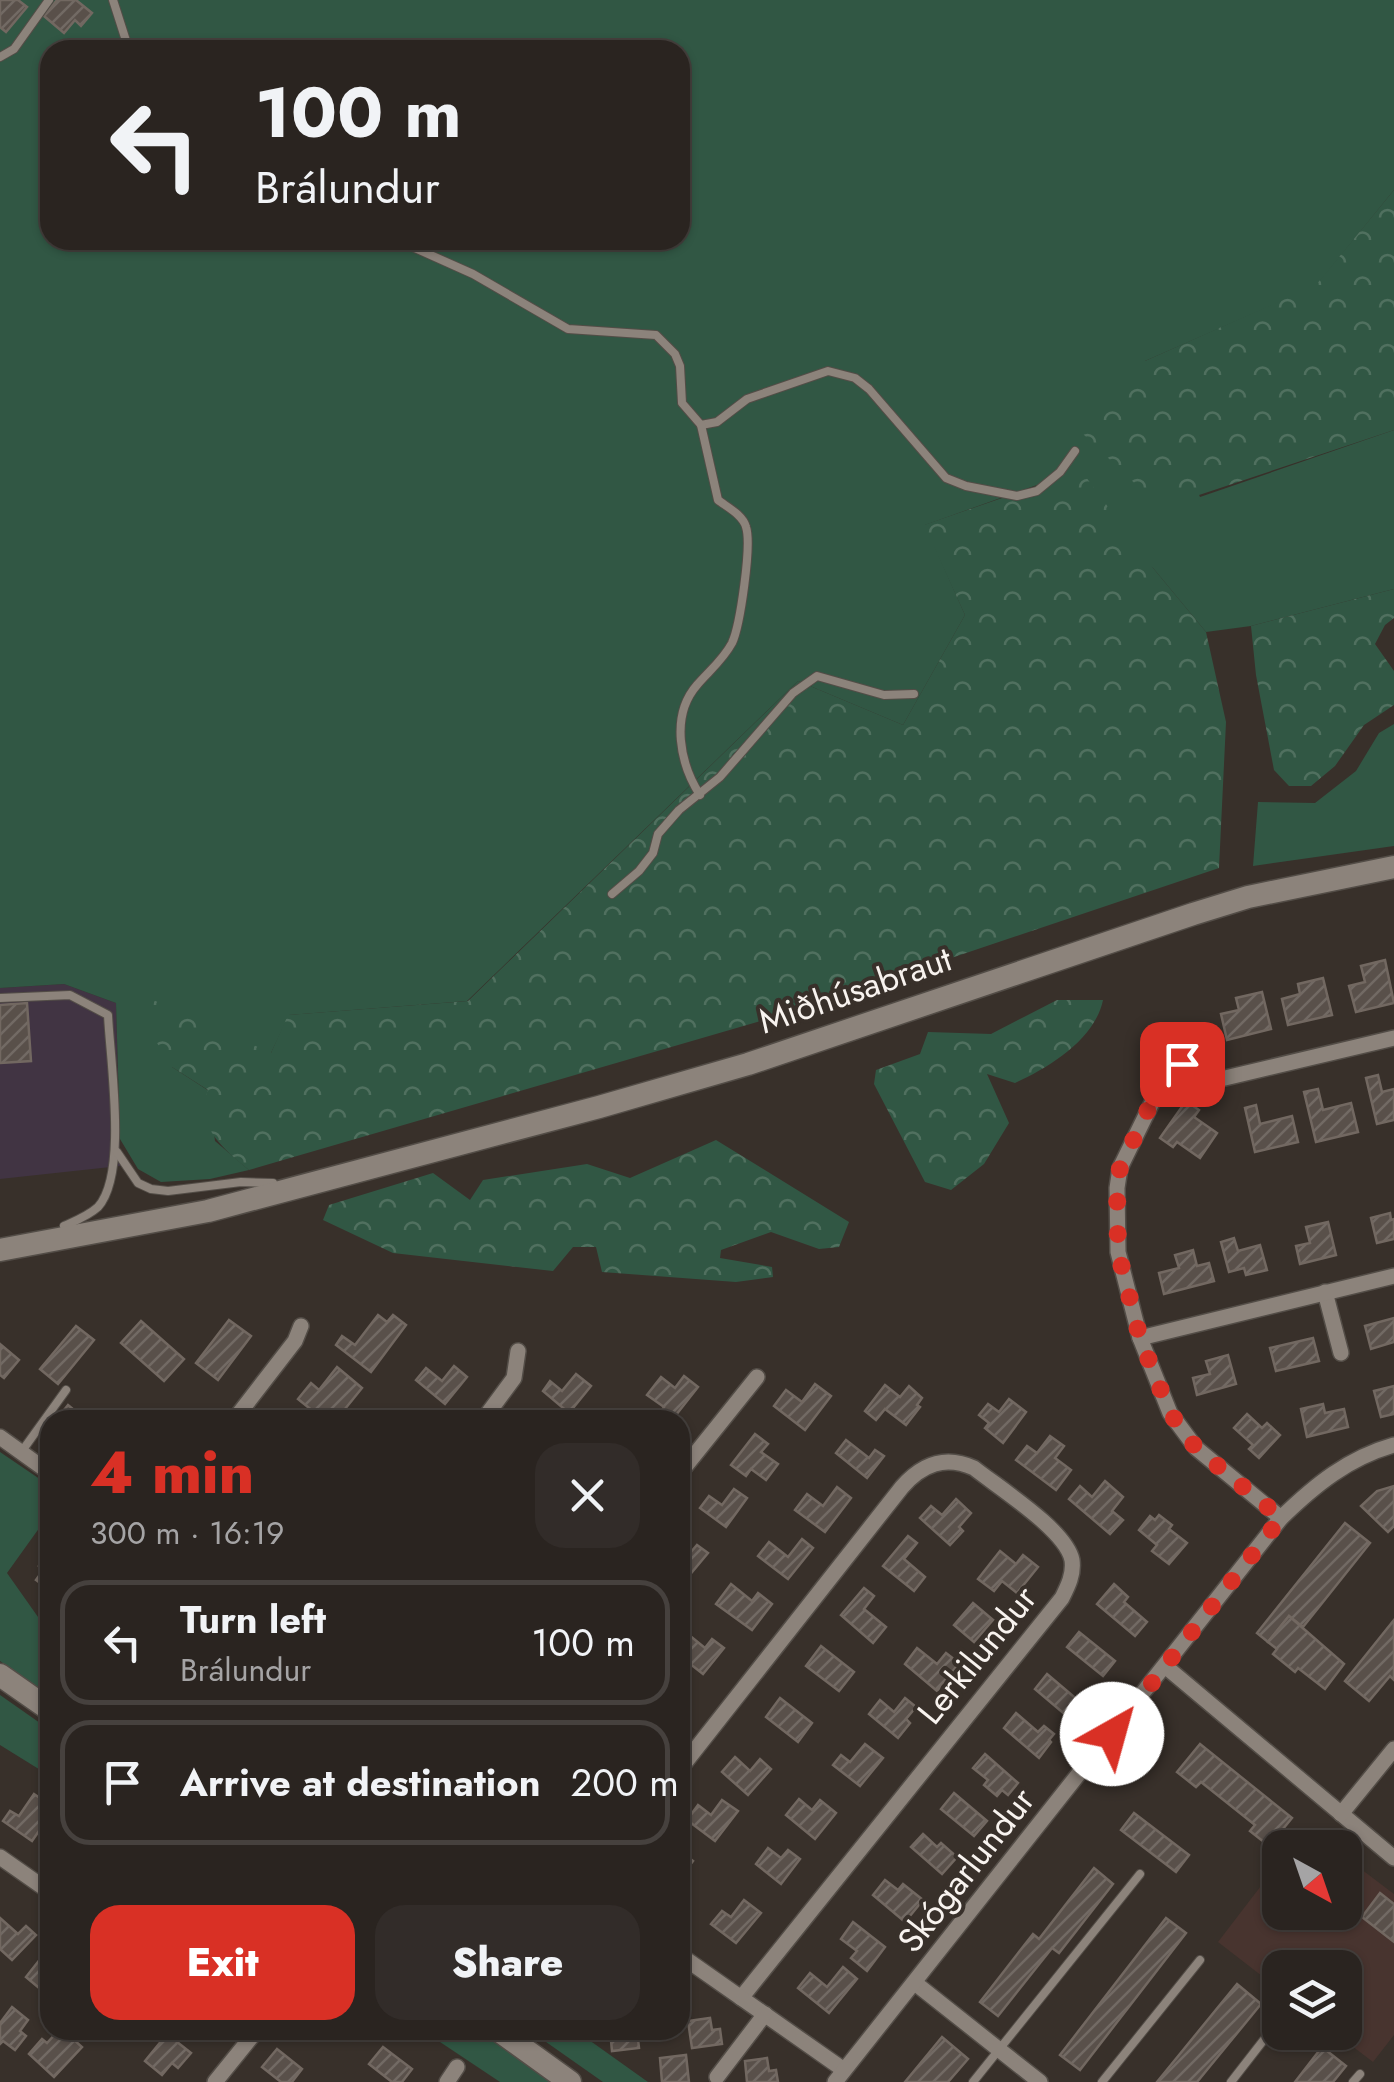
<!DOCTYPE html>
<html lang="en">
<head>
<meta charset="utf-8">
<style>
  :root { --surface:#2a2420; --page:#322c29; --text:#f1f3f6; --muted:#a5a4a5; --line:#46413e; --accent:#d93025 }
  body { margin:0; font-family:Jost,sans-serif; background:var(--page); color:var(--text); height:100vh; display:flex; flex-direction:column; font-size:38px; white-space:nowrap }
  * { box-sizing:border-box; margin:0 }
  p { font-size:32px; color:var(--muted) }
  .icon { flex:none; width:55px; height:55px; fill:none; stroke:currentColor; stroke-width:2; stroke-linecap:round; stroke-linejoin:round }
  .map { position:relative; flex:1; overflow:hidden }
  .details { position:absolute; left:40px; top:1410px; width:650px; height:630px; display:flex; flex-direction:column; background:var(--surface); border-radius:30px; box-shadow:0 2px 8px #0004,0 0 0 2px var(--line) }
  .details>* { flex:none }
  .banner { position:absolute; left:40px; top:40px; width:650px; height:210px; border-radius:30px; box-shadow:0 2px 8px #0004,0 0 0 2px var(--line); background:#2a2420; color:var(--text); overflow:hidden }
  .needle { width:65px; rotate:140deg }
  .tools { position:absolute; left:1262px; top:1830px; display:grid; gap:20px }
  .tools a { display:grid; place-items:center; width:100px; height:100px; border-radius:20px; background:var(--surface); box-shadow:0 2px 8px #0004,0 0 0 2px var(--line); font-size:50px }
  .pin { position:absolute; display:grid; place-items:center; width:85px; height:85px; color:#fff; margin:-42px; border-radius:20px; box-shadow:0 5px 15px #0006 }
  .me { position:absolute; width:110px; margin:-55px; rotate:38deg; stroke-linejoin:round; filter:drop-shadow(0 0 8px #0008) }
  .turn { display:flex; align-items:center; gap:35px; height:210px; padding:0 50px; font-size:45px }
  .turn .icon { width:130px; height:130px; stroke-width:2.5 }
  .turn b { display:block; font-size:70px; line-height:85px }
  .round { display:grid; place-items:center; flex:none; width:105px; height:105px; border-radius:30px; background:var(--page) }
  .summary { display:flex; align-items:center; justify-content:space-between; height:170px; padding:0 50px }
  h1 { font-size:60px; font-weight:800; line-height:75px; color:var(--accent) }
  .action { display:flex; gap:20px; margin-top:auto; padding:20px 50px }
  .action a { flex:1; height:115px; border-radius:30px; background:var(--accent); color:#fff; font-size:40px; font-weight:800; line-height:115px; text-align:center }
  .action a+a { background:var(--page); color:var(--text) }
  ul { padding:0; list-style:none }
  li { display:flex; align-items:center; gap:30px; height:125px; margin:0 20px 15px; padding:0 30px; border:5px solid var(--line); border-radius:30px }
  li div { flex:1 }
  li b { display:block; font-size:38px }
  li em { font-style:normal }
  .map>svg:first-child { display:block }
</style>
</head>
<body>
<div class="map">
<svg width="1394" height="2082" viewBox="0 0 1394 2082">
  <defs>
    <pattern id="forest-crowns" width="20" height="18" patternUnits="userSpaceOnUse" patternTransform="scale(2.5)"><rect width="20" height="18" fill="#315744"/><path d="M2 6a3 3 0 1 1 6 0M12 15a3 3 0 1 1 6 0" fill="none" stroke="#50705f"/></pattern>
    <pattern id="building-hatch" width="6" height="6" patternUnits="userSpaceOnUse" patternTransform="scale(2.5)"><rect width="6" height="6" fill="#59504a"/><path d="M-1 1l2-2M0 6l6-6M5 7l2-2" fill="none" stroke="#726a64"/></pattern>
  </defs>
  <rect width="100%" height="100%" fill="#38302a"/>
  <path fill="#413443" d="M64,984L116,1003L120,1166L0,1179V988Z"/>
  <path fill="#48342f" d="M1345,1857L1394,1894V2035L1373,2062L1335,2033L1345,2032V1968H1280V1990L1218,1942L1280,1861V1912H1345Z"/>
  <g fill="#315744" fill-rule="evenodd">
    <path d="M0,0H1394V190L1316,286L1145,361L1200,497L1394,430V589L1251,626L1206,632L1153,568L1048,481L925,525L965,615L903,725L798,681L467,1001L289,1015L271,1053L172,1067L209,1091L215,1141L249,1170L210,1179L161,1182L138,1169L120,1139L116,1003L64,984L0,988ZM50,50H680V240H50Z"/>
    <path d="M1394,724V846L1253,866L1258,802L1315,803L1356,771L1379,733Z"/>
    <path d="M0,1452L50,1486V1513L7,1573L50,1634V1696L0,1661Z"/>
    <path d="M0,1695L50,1730V1776L0,1745Z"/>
    <path d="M422,2030H484L558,2082H500Z"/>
    <path d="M529,2030H575L648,2082H603Z"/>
  </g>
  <g fill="url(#forest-crowns)">
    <path d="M1394,190V430L1178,502L1149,497L1083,434L1145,361L1316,285Z"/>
    <path d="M1069,454L1153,568L1206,632L1226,722L1219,868L785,1014L249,1170C224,1149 194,1126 208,1090L172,1067L149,1030L151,999L271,1053L288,1015L468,1001L798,681L903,725L965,615L924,525L1048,482Z"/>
    <path d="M1394,589V618L1385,625L1375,644L1394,671V705L1364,725L1335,766L1311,786H1289L1274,770L1256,675L1251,626Z"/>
    <path d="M1057,1000H1103C1095,1039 1050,1067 1015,1083L987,1074L1009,1123L984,1164L951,1190L925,1182L874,1084L876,1070L920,1054L928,1032L991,1034Z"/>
    <path d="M716,1140L849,1222L839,1247L819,1249L771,1232L721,1250L720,1258L772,1267L773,1277L736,1282L602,1272L596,1247H573L553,1271L393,1253L323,1220L329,1205L433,1173L470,1200L483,1180L587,1164L630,1178Z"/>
  </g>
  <g fill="url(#building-hatch)" stroke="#726861" stroke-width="2.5">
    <path d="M0,0H18L27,7L6,32L0,27Z"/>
    <path d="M57,0H76L92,13L81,26L75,20L64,33L44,16Z"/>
    <path d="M1385,960L1394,1003L1356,1012L1349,986L1365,982L1361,966Z"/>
    <path d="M1323,978L1332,1015L1288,1025L1282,999L1300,994L1298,984Z"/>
    <path d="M1262,992L1271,1029L1227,1040L1221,1014L1239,1010L1236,998Z"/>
    <path d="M27,1003L31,1061L0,1063V1005Z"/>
    <path d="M1378,1075L1382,1092L1394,1089V1120L1377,1124L1366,1078Z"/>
    <path d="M1318,1089L1323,1110L1351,1103L1358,1132L1316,1142L1304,1092Z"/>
    <path d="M1186,1101L1199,1110L1194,1117L1217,1133L1200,1158L1177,1142L1173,1147L1160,1138Z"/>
    <path d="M1256,1105L1260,1124L1292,1116L1298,1142L1255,1152L1245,1108Z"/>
    <path d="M1390,1213L1391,1220L1394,1219V1239L1377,1243L1371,1218Z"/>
    <path d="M1328,1222L1336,1255L1300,1264L1296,1246L1310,1243L1306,1227Z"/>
    <path d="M1234,1238L1238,1251L1260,1245L1267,1270L1246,1275L1244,1268L1229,1272L1221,1242Z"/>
    <path d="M1193,1250L1197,1266L1209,1263L1214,1281L1164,1294L1159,1273L1179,1268L1175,1255Z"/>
    <path d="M378,1315L387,1322L393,1315L406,1325L371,1372L336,1345L342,1336L355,1345Z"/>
    <path d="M1394,1318V1342L1371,1349L1365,1326Z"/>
    <path d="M229,1320L251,1336L218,1380L196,1363Z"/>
    <path d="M141,1321L184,1359L164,1381L121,1343Z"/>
    <path d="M76,1326L94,1340L58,1384L40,1369Z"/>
    <path d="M1313,1338L1319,1361L1276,1371L1270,1348Z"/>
    <path d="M0,1344L19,1360L4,1378L0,1375Z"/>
    <path d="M1228,1355L1236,1384L1197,1395L1193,1378L1210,1374L1206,1361Z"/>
    <path d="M454,1366L467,1377L445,1404L416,1380L426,1368L442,1381Z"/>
    <path d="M337,1367L362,1388L336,1420H324L298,1399L311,1383L319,1390Z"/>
    <path d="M576,1374L591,1386L569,1413L543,1391L550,1381L562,1391Z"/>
    <path d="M684,1376L698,1387L672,1420H659L656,1418L664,1407L647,1395L661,1377L675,1388Z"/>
    <path d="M815,1384L831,1396L805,1430L774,1406L786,1390L802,1402Z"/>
    <path d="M885,1385L900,1397L909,1386L922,1398L917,1405L920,1407L906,1425L885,1409L876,1420L865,1411Z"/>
    <path d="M1394,1386V1414L1381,1417L1374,1391Z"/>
    <path d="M1009,1399L1026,1412L1003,1443L985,1428L989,1423L979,1415L988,1404L999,1412Z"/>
    <path d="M1323,1404L1325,1413L1344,1409L1348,1427L1307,1437L1301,1409Z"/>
    <path d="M68,1405L86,1420H56Z"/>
    <path d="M1247,1414L1262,1428L1267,1423L1280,1435L1259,1458L1249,1449L1253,1445L1234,1428Z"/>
    <path d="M755,1434L768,1444L761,1452L778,1464L766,1480L751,1469L746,1476L731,1465Z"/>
    <path d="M1050,1436L1064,1446L1055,1458L1071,1470L1056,1490L1016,1460L1027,1446L1037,1453Z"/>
    <path d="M846,1440L869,1458L875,1450L884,1456L867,1478L836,1453Z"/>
    <path d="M1105,1481L1123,1497L1112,1511L1123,1520L1110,1534L1069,1499L1080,1486L1092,1497Z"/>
    <path d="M1394,1486V1526L1388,1532L1361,1506L1377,1491Z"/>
    <path d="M837,1487L851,1498L825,1532L795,1510L807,1494L823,1506Z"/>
    <path d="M734,1489L747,1498L726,1527L700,1508L709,1496L722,1505Z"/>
    <path d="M956,1499L971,1513L959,1527L963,1531L950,1545L920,1518L931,1506L942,1515Z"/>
    <path d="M1159,1515L1172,1525L1169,1529L1187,1543L1169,1564L1152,1551L1157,1545L1139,1530L1150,1516L1155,1520Z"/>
    <path d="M1345,1523L1370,1543L1303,1627L1289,1616L1268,1642L1257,1633Z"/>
    <path d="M908,1536L917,1543L904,1559L925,1577L914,1591L883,1566Z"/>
    <path d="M802,1539L813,1548L788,1579L758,1556L769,1542L788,1557Z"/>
    <path d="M697,1545L708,1553L682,1584L680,1556L684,1560Z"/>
    <path d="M50,1551V1590L36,1580L44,1569L39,1566Z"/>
    <path d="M1000,1551L1016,1564L1023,1555L1038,1567L1017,1593L1002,1581L994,1591L978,1579Z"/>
    <path d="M731,1584L752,1601L758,1593L772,1604L752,1630L716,1604Z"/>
    <path d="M1114,1584L1128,1597L1124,1602L1147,1622L1135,1636L1097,1604Z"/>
    <path d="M864,1588L874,1596L864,1609L886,1627L873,1643L841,1615Z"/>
    <path d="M973,1603L993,1620L974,1642L954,1625Z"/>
    <path d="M1289,1616L1344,1664L1325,1689L1298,1668L1295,1672L1273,1654L1277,1649L1268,1642Z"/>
    <path d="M1394,1620V1680L1390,1676L1369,1701L1345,1681Z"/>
    <path d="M1079,1632L1115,1661L1103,1676L1067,1647Z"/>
    <path d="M689,1635L705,1648L712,1639L724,1648L703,1674L680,1656V1647Z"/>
    <path d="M821,1646L854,1672L839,1691L806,1666Z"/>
    <path d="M917,1648L937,1664L946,1653L959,1663L937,1691L905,1664Z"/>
    <path d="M1047,1674L1080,1702L1068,1717L1035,1689Z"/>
    <path d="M780,1698L812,1723L798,1742L766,1717Z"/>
    <path d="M905,1698L916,1707L906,1719L910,1723L898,1738L869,1714L880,1700L894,1712Z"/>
    <path d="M1016,1713L1038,1732L1044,1726L1054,1734L1049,1740L1051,1742L1039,1758L1004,1728Z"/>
    <path d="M865,1744L883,1758L860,1786L833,1765L841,1755L850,1762Z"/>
    <path d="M1200,1744L1292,1818L1269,1846L1250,1831L1255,1825L1201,1782L1196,1787L1177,1772Z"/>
    <path d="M985,1754L1018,1783L1008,1795L1002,1790L997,1796L984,1785L988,1780L973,1768Z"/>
    <path d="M735,1757L750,1771L760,1759L771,1769L748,1795L722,1772Z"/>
    <path d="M954,1793L987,1821L974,1836L941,1809Z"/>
    <path d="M34,1794L50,1805V1815L32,1841L3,1821L10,1811L19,1816Z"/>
    <path d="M799,1799L812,1810L820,1800L836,1813L815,1839L786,1815Z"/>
    <path d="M722,1800L738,1811L715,1841L687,1820L698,1805L711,1815Z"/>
    <path d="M1134,1813L1189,1855L1176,1872L1121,1830Z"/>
    <path d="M923,1834L937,1847L941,1843L957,1857L942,1874L911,1847Z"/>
    <path d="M768,1848L781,1858L788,1850L800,1859L781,1884L756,1864Z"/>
    <path d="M680,1851L693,1861L680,1878Z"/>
    <path d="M1094,1868L1113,1884L1059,1953L1052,1948L998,2016L980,2002L1033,1934L1039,1939Z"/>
    <path d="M885,1880L898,1890L903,1884L923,1900L905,1922L873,1895Z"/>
    <path d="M1380,1893L1394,1904V1942L1362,1917Z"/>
    <path d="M744,1900L761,1913L736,1943L711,1924L722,1911L731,1917Z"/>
    <path d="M0,1918L18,1934L26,1926L36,1935L12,1960L0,1949Z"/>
    <path d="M1166,1918L1186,1933L1080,2070L1060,2055Z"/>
    <path d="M853,1922L885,1947L867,1971L851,1958L857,1951L841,1939Z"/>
    <path d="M45,1953L50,1957V1997L26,1977Z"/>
    <path d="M843,1967L857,1979L829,2013L798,1988L810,1973L827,1987Z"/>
    <path d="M1237,1984L1261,2004L1197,2082H1157Z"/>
    <path d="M12,2007L28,2020L20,2031L26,2036L15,2050L3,2041L0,2044V2023Z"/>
    <path d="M710,2018L712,2030L720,2029L722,2044L692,2048L688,2021Z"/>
    <path d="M59,2030H63L82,2047L54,2077L29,2054L42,2039L47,2043Z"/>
    <path d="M610,2030H637L639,2048L612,2051Z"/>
    <path d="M167,2034L191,2053L178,2068L172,2063L162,2075L145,2061Z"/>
    <path d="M942,2037L968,2059L948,2082H905Z"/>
    <path d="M383,2047L412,2069L402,2082H392L369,2064Z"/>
    <path d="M1322,2047L1346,2066L1333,2082H1295Z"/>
    <path d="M277,2049L302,2069L292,2082H281L262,2067Z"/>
    <path d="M686,2055L689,2082H662L660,2058Z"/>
    <path d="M767,2058L769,2071L776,2070L778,2082H747L745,2061Z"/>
  </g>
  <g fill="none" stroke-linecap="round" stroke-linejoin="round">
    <defs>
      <g id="lane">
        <path d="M113,0L129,50"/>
        <path d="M0,57L14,49L49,0"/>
        <path d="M397,240L473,274L568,329L656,335L675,354L680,366L682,403L701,425L717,422L747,399L828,371L855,378L869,389L946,478L966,486L1017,496L1037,491L1060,472L1075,451"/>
        <path d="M700,795C680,764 670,716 697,685C709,671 723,660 732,643C740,626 752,545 746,527C743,515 727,507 718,500L701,425"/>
        <path d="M612,894L639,871L653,853L658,834L679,810L720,777L793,693L817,676L884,695L914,694"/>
        <path d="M0,998L70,995L108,1015C110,1060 128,1174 98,1207C88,1216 75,1221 64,1226"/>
        <path d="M117,1152L138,1183L151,1189L168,1191L241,1182L273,1183"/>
        <path d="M22,1451L66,1390"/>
        <path d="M973,2082L1140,1874"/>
        <path d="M1102,2082L1200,1960"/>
        <path d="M1231,2082L1280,2019"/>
        <path d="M1353,2082L1360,2074"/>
      </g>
      <g id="street">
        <path d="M1325,1292L1341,1353"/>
        <path d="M1140,1338L1394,1276"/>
        <path d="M234,1420L295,1341L301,1326"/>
        <path d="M483,1420L514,1378L518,1351"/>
        <path d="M0,1437L50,1473"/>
        <path d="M680,1473L757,1377"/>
        <path d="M1281,1518L1196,1448L1170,1413L1140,1338L1118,1252L1117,1188L1120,1168L1167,1072C1186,1055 1202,1078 1225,1078L1394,1038"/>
        <path d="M1165,1666L1394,1858"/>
        <path d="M680,1769L902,1487C922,1464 945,1455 974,1468C999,1488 1066,1530 1072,1560C1074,1574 1068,1586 1062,1598L741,1998"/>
        <path d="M1341,1814L1394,1749"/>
        <path d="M0,1857L50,1892"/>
        <path d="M680,1955L844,2070"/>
        <path d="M915,1983L1040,2082"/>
        <path d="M717,2077L765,2014"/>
        <path d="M215,2082L257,2030"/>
        <path d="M447,2082L457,2067"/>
        <path d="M835,2082L1281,1518C1315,1485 1348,1458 1394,1445"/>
      </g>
      <g id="secondary">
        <path d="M0,1250L208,1211L599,1107L748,1064L1193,914L1248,897L1394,867"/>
        <path d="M0,1675L50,1710"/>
        <path d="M498,2030L570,2082"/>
      </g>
    </defs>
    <use href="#lane" stroke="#534d47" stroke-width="10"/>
    <use href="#street" stroke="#534d47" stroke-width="18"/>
    <use href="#secondary" stroke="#534d47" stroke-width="25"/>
    <use href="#lane" stroke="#8c837b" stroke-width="8"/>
    <use href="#street" stroke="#8c837b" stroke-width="15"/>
    <use href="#secondary" stroke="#8c837b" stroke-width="22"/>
  </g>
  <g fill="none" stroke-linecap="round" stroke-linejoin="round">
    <path stroke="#d93025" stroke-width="18" stroke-dasharray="0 32.4" d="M1112,1734L1281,1518L1196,1448L1170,1413L1140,1338L1118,1252L1117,1188L1120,1168L1166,1072L1182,1064"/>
  </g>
  <g text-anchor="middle" stroke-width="8" stroke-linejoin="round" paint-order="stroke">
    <g font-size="35" fill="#f8f3ef" stroke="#38302a">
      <text transform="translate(855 990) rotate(-19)" y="12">Miðhúsabraut</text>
      <text transform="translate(977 1655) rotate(-51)" y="12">Lerkilundur</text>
      <text transform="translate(966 1870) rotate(-52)" y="12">Skógarlundur</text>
    </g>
  </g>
</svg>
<div class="tools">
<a><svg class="needle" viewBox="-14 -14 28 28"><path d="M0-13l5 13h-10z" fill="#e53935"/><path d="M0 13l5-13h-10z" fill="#a5a4a5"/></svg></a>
<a><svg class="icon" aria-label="layers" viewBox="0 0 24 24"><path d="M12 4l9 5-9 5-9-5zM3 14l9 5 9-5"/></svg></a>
</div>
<div class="pin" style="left:1182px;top:1064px;background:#d93025"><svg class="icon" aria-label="arrive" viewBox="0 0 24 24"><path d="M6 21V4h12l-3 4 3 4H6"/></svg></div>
<svg class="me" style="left:1112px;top:1734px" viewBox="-20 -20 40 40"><circle r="19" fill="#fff"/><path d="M0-13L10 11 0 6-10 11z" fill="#d93025"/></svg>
<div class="banner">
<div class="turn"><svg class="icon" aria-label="left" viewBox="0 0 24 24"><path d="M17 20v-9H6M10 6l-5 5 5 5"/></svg><div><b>100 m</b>Brálundur</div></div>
</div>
<section class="details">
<div class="summary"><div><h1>4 min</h1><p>300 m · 16:19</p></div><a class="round"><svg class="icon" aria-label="close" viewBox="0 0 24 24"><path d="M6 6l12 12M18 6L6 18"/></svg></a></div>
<ul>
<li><svg class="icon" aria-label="left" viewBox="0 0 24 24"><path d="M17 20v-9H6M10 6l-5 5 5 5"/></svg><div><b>Turn left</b><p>Brálundur</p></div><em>100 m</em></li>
<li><svg class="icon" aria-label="arrive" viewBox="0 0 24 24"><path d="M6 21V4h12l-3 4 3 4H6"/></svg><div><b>Arrive at destination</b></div><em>200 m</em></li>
</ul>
<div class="action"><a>Exit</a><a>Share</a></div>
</section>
</div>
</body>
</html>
